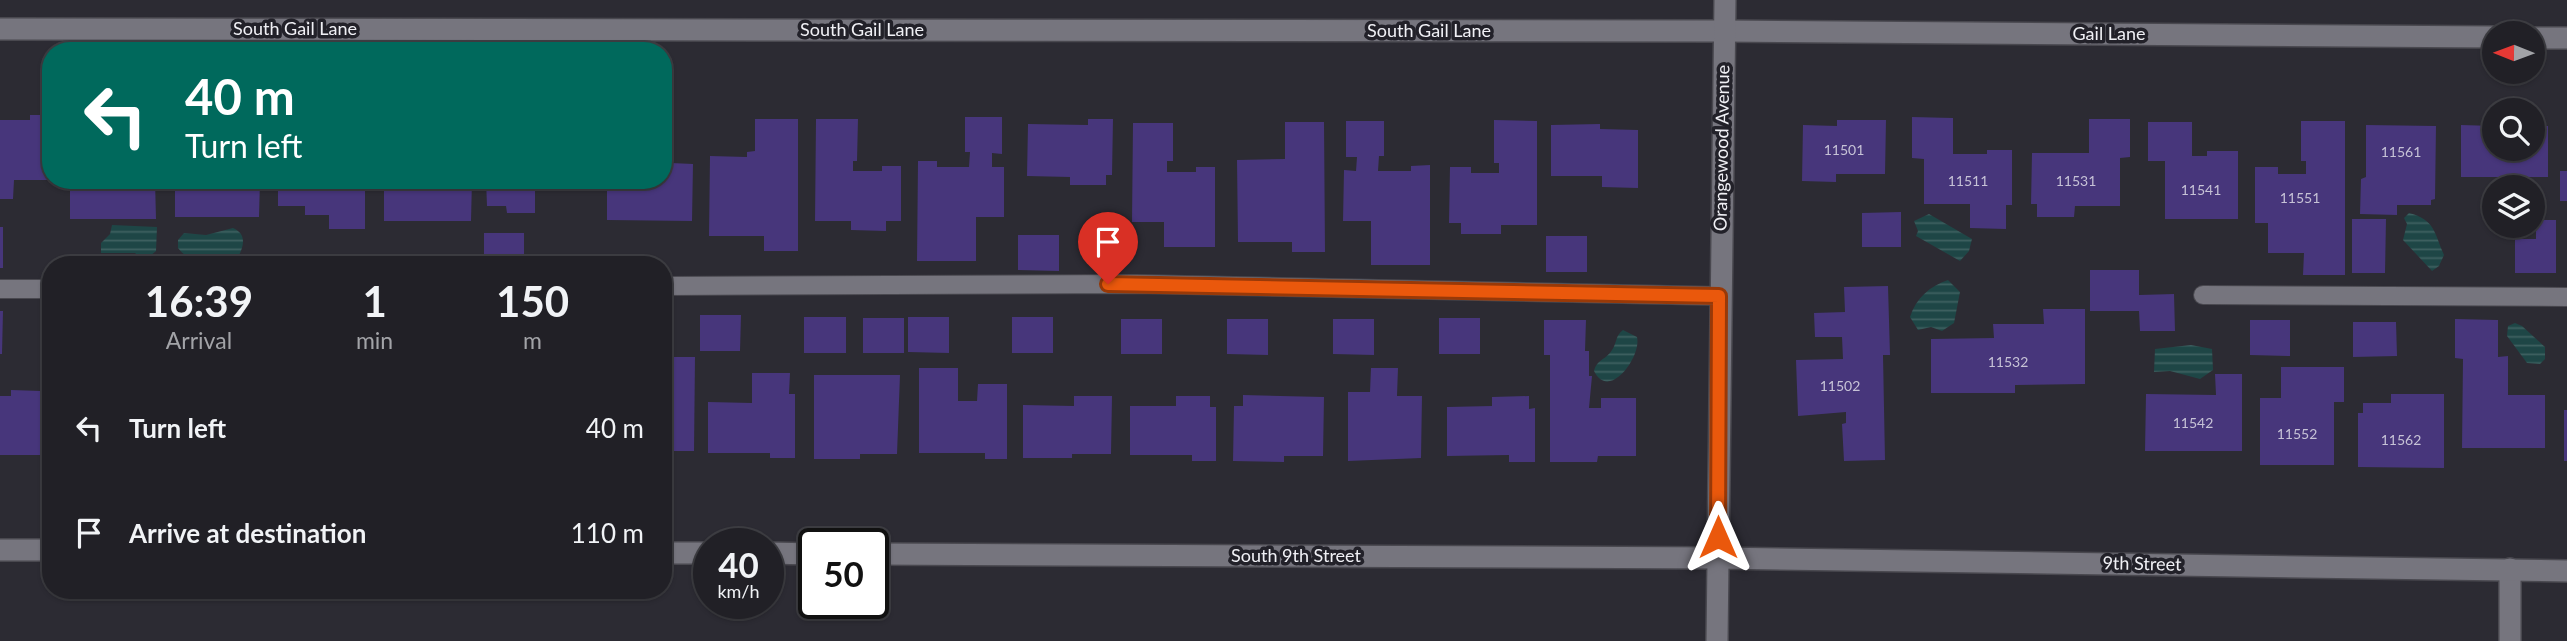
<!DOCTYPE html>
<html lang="en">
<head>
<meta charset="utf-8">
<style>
  :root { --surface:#212026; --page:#29282e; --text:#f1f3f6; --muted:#a2a3a7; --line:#3e3e43 }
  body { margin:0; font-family:Lato,sans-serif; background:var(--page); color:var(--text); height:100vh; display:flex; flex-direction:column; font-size:26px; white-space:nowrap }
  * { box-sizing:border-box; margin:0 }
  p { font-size:23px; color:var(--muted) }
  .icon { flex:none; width:38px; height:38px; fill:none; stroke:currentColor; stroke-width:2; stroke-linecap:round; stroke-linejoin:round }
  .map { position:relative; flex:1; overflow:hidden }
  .details { position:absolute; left:42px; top:256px; width:630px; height:343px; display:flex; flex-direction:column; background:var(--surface); border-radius:28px; box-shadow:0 2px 5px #0004,0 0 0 2px var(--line) }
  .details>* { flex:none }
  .top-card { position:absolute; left:42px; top:42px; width:630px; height:147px; border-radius:28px; box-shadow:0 2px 5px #0004,0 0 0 2px var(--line); background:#00695c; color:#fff; overflow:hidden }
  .needle { width:46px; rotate:271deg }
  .tools { position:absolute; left:2482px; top:21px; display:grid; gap:14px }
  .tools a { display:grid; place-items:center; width:63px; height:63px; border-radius:50%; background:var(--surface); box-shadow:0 2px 5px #0004,0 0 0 2px var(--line); font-size:35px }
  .speed { position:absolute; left:693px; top:528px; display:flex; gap:14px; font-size:35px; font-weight:700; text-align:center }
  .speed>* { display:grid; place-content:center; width:91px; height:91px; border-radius:50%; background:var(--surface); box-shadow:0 2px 5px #0004,0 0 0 2px var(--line); line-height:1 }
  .speed small { font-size:18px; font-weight:400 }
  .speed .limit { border:4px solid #111; border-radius:10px; background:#fff; color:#111 }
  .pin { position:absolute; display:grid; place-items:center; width:60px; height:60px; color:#fff; margin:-72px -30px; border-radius:50% 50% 50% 0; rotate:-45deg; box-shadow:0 0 7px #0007 }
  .pin .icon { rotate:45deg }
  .me { position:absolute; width:77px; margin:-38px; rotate:0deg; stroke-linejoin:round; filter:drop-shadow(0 0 5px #0008) }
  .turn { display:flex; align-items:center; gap:24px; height:147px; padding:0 28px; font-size:32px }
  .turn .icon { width:91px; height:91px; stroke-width:2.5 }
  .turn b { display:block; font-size:49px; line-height:60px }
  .eta { display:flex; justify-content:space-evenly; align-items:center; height:119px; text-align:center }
  .eta b { font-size:42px; font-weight:700; line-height:49px }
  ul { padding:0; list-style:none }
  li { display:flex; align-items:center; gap:21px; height:105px; padding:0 28px }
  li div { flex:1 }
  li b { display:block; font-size:26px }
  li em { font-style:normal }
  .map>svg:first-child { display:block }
</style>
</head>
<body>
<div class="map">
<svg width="2567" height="641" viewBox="0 0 2567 641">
  <defs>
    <pattern id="water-rules" width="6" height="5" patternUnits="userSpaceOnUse" patternTransform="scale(1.75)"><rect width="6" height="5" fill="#1e4646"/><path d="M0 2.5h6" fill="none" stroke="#3f6161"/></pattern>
  </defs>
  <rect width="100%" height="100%" fill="#2c2b33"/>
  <g fill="url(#water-rules)">
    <path d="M2409,213C2435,220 2434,232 2444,255L2439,266L2432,271L2403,240L2407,224L2404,218Z"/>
    <path d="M1929,214L1972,239L1969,251L1960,261L1916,236L1918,231L1914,221Z"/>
    <path d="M112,225L157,227L156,251L144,261L135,253H101V243L110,234Z"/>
    <path d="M233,228C247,234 244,246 238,257C218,267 192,266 178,248V240L184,233L206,235Z"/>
    <path d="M1948,280L1960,292L1954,323L1942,331L1931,327L1918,330L1910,317C1916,298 1930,286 1948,280Z"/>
    <path d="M2515,323L2522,326L2545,347V359L2540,364L2527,363L2507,336L2508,326Z"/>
    <path d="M1623,330L1637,337C1642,356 1609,402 1594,371C1597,359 1606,360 1612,350C1617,343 1615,336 1623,330Z"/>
    <path d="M2191,345L2212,349L2213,370L2200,379L2170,371L2154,372L2155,349Z"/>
  </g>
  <g fill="#47367b">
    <path d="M30,115H51L49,180H14L13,199H0V120H30Z"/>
    <path d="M965,117H1002V154L992,153V167H1004V217H976V261H917L918,161H937V167H969L970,152H965Z"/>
    <path d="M1912,117L1953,118V154H1987V150H2012V205H2006V229L1970,228V204H1924V159L1912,158Z"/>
    <path d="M755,119H798V251H764V236H709L710,156L747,157V152L755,151Z"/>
    <path d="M816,119H858L857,161H853V171H882V166H901V221H886V231L851,230V221H815Z"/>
    <path d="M1088,119H1113L1112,175H1106V185H1070V177L1027,176L1028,124L1088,125Z"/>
    <path d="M2089,119H2130V157L2120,158V206H2075L2074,217H2037V204H2031L2032,153H2089Z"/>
    <path d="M1494,120L1537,121V225H1501V234H1461V223H1449L1450,167H1471V173H1499V163H1494Z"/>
    <path d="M1837,120H1886L1885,174H1836V182L1802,181L1803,125L1837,126Z"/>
    <path d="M1346,121H1384V156H1379L1378,171H1411V166L1430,165V265H1371V221H1343L1344,170L1356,171L1357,157H1346Z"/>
    <path d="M2301,121H2345V275H2303L2304,253H2268V223H2255V167H2278V174H2306V161H2301Z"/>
    <path d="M1285,122H1324L1325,252H1292V242H1238L1237,160L1285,159Z"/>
    <path d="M2148,122H2192V156H2207V151H2238V219H2165V161H2148Z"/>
    <path d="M1133,123H1173V161H1167V172H1196V167H1215V247H1164V222H1132Z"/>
    <path d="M1600,124V129L1638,130V188L1602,187V176H1551V125Z"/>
    <path d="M2366,125L2436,126L2435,199L2431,200V205H2397V215L2360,214L2361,179L2366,177Z"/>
    <path d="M2461,125L2494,126V149H2532V126H2548V177H2461Z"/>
    <path d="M671,163L693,164L692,221L607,220V180H663V170H671Z"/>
    <rect x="2560" y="171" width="7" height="30"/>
    <path d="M70,180H155L156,219H70Z"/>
    <path d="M175,180H260L259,217H175Z"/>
    <path d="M278,180H365V229H329V215H305V206H278Z"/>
    <path d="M384,180H472L471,221H384Z"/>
    <path d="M486,180H560V185H535V213H507L506,206H487Z"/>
    <path d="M1901,212V247H1862V213Z"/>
    <path d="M2352,219H2386L2385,273H2352Z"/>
    <path d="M2536,220H2556V273H2515V239H2536Z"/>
    <rect x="0" y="227" width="3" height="41"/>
    <rect x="484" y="233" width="40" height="31"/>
    <path d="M1018,235H1059V271L1018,270Z"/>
    <rect x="1546" y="236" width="41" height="36"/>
    <path d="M2090,270H2139V295L2174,294L2175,331H2140L2139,311H2090Z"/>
    <path d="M1888,286L1890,355H1883L1885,460L1844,461L1842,424L1846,423V412L1798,416L1796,360L1843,359L1842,337H1815L1814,313L1845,312L1844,287Z"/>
    <path d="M2043,309H2085V384L2015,385V393H1931V339L1994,338L1993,324H2044Z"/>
    <path d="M0,311H3L2,354H0Z"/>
    <path d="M700,315H741L740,351H700Z"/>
    <rect x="804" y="317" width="42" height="36"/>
    <path d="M908,317H949V353L908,352Z"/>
    <rect x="1012" y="317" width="41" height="36"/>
    <rect x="863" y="318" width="41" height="35"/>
    <rect x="1439" y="318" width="41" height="36"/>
    <rect x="1121" y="319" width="41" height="35"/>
    <path d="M1227,319H1268V355L1227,354Z"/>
    <path d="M1333,319H1374V355L1333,354Z"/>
    <path d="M2455,319L2498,320V357L2508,356V395H2545V448H2462L2463,359L2455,358Z"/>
    <path d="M1544,320H1586L1585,351H1589V376H1592L1589,408H1601V398H1636V456H1598L1597,462H1550V355H1544Z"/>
    <path d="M2250,320H2290V356L2250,355Z"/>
    <path d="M2353,322H2396L2397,356L2353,357Z"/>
    <path d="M663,357H695L694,451H663Z"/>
    <path d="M2281,367H2344V402H2334V465H2260V398H2281Z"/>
    <path d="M919,368H958V401H977L978,384H1007V459H985V453H919Z"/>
    <path d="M1371,368H1398L1397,396H1422L1421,458L1348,461V392H1370Z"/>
    <path d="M752,373H790L789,394H795V458H770V453H708V402L752,403Z"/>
    <path d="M2215,374H2242V451H2145L2146,394L2216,395Z"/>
    <path d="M814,375H900L897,454H860V459H814Z"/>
    <path d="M11,390L41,391V455H0V396H11Z"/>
    <path d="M2391,394H2444V468L2358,467V413H2363V403H2391Z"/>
    <path d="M1243,395L1324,397L1323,456H1284V462L1233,461L1234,406H1243Z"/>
    <path d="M1074,396H1112L1111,454H1072V458H1023V405L1074,406Z"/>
    <path d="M1176,396H1210V407H1216V461H1192V455H1130V406H1176Z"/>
    <path d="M1529,396V409L1535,408V462H1509V455L1447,456V407L1492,406V397Z"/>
    <rect x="2564" y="410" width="3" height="51"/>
  </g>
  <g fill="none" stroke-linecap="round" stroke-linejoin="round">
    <defs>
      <g id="lane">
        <path d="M663,286L1136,284L1719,296"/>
        <path d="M0,289H51"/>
        <path d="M2203,295L2567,297"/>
      </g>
      <g id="street">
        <path d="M0,29L1724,31L2494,37"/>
        <path d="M2532,38H2567"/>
        <path d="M2510,641V569"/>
      </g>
      <g id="secondary">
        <path d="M0,550H51"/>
        <path d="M663,553H709"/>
        <path d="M768,553L814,554"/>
        <path d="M873,554L1718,558L2567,571"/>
        <path d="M1717,641L1725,0"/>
      </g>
    </defs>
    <use href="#lane" stroke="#49484f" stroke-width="20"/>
    <use href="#street" stroke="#49484f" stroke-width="24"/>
    <use href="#secondary" stroke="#49484f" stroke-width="24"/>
    <use href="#lane" stroke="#76757e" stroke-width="18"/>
    <use href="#street" stroke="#76757e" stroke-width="21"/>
    <use href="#secondary" stroke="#76757e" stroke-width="21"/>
  </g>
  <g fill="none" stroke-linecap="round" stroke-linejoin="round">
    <defs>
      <path id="route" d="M1108,284L1719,296L1718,537"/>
    </defs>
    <use href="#route" stroke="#983908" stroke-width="18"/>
    <use href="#route" stroke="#ea580c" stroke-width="12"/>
  </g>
  <g text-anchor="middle" stroke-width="7" stroke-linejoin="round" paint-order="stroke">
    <g font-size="14" fill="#c6c2d6">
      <text x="1844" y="155">11501</text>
      <text x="2401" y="157">11561</text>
      <text x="1968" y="186">11511</text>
      <text x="2076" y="186">11531</text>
      <text x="2201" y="195">11541</text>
      <text x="2300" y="203">11551</text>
      <text x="2008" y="367">11532</text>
      <text x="1840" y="391">11502</text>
      <text x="2193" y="428">11542</text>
      <text x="2297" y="439">11552</text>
      <text x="2401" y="445">11562</text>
    </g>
    <g font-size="18" fill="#f0f0f5" stroke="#222129">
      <text x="295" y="35">South Gail Lane</text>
      <text x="862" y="36">South Gail Lane</text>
      <text x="1429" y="37">South Gail Lane</text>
      <text x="2109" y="40">Gail Lane</text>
      <text transform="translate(1722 148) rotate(-89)" y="6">Orangewood Avenue</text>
      <text x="1296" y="562">South 9th Street</text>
      <text transform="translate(2142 564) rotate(1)" y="6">9th Street</text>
    </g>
  </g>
</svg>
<div class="tools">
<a><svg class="needle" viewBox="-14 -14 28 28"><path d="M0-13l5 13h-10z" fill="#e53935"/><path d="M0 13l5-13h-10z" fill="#a2a3a7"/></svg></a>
<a><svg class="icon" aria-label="search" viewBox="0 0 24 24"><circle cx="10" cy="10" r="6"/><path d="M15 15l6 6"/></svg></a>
<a><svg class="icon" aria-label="layers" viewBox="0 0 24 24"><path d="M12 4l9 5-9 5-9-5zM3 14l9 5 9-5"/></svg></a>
</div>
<div class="speed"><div>40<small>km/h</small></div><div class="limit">50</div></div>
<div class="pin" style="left:1108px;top:284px;background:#d93025"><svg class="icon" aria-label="arrive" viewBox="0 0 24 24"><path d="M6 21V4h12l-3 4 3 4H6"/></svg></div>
<svg class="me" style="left:1718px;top:537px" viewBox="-20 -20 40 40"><path d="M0-17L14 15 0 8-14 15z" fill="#ea580c" stroke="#fff" stroke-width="4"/></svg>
<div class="top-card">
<div class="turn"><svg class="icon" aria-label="left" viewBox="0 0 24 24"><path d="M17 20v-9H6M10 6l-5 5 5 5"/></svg><div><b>40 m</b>Turn left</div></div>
</div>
<section class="details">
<div class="eta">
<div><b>16:39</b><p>Arrival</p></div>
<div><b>1</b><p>min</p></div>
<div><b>150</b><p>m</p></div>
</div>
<ul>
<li><svg class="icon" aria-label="left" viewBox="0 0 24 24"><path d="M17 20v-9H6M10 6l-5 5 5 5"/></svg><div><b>Turn left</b></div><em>40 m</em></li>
<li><svg class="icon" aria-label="arrive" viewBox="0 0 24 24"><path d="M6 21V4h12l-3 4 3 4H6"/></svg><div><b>Arrive at destination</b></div><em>110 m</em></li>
</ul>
</section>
</div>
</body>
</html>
